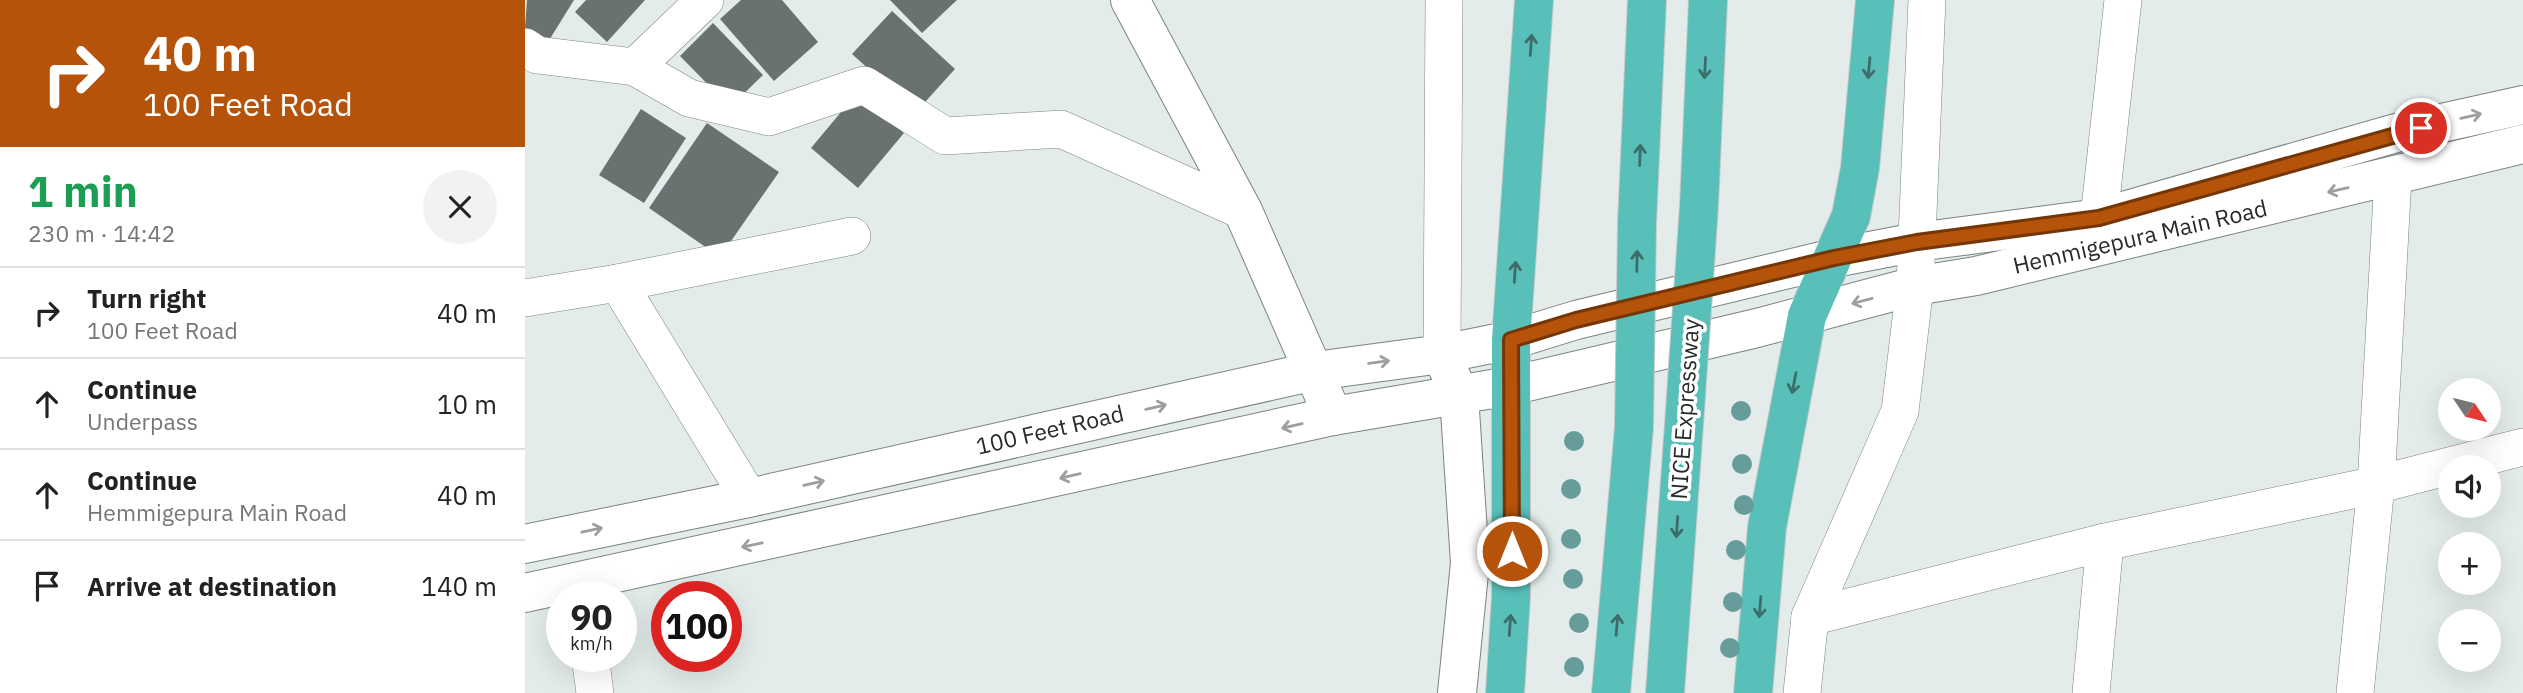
<!DOCTYPE html>
<html lang="en">
<head>
<meta charset="utf-8">
<style>
  :root { --surface:#fff; --page:#f2f2f2; --text:#222; --muted:#767676; --line:#e0e0e0 }
  body { margin:0; font-family:"IBM Plex Sans",sans-serif; background:var(--page); color:var(--text); height:100vh; display:flex; flex-direction:column; font-size:26px; white-space:nowrap }
  * { box-sizing:border-box; margin:0 }
  p { font-size:23px; color:var(--muted) }
  .icon { flex:none; width:38px; height:38px; fill:none; stroke:currentColor; stroke-width:2; stroke-linecap:round; stroke-linejoin:round }
  .map { position:relative; flex:1; overflow:hidden }
  .details { display:flex; flex-direction:column; background:var(--surface); width:525px }
  .details>* { flex:none }
  .guide { background:#b45309; color:#fff; overflow:hidden }
  .needle { width:46px; rotate:125deg }
  .buttons { position:absolute; left:1913px; top:378px; display:grid; gap:14px }
  .buttons a { display:grid; place-items:center; width:63px; height:63px; border-radius:50%; background:var(--surface); box-shadow:0 7px 28px #0002; font-size:35px }
  .speed { position:absolute; left:21px; top:581px; display:flex; gap:14px; font-size:35px; font-weight:700; text-align:center }
  .speed>* { display:grid; place-content:center; width:91px; height:91px; border-radius:50%; background:var(--surface); box-shadow:0 7px 28px #0002; line-height:1 }
  .speed small { font-size:18px; font-weight:400 }
  .speed .limit { border:10px solid #d22; background:#fff; color:#111 }
  .pin { position:absolute; display:grid; place-items:center; width:60px; height:60px; color:#fff; margin:-30px; border:4px solid #fff; border-radius:50%; box-shadow:0 2px 7px #0007 }
  .me { position:absolute; width:77px; margin:-38px; rotate:0deg; stroke-linejoin:round; filter:drop-shadow(0 0 5px #0008) }
  .turn { display:flex; align-items:center; gap:24px; height:147px; padding:0 28px; font-size:32px }
  .turn .icon { width:91px; height:91px; stroke-width:2.5 }
  .turn b { display:block; font-size:49px; line-height:60px }
  .round { display:grid; place-items:center; flex:none; width:74px; height:74px; border-radius:37px; background:var(--page) }
  .summary { display:flex; align-items:center; justify-content:space-between; height:119px; padding:0 28px }
  h1 { font-size:42px; font-weight:700; line-height:52px; color:#1e9e55 }
  ul { padding:0; list-style:none }
  li { display:flex; align-items:center; gap:21px; height:91px; padding:0 28px; border-top:2px solid var(--line) }
  li div { flex:1 }
  li b { display:block; font-size:26px }
  li em { font-style:normal }
  main { display:flex; flex:1; min-height:0 }
  .map>svg:first-child { display:block }
</style>
</head>
<body>
<main>
<section class="details">
<div class="guide">
<div class="turn"><svg class="icon" aria-label="right" viewBox="0 0 24 24"><path d="M7 20v-9h11M14 6l5 5-5 5"/></svg><div><b>40 m</b>100 Feet Road</div></div>
</div>
<div class="summary"><div><h1>1 min</h1><p>230 m · 14:42</p></div><a class="round"><svg class="icon" aria-label="close" viewBox="0 0 24 24"><path d="M6 6l12 12M18 6L6 18"/></svg></a></div>
<ul>
<li><svg class="icon" aria-label="right" viewBox="0 0 24 24"><path d="M7 20v-9h11M14 6l5 5-5 5"/></svg><div><b>Turn right</b><p>100 Feet Road</p></div><em>40 m</em></li>
<li><svg class="icon" aria-label="ahead" viewBox="0 0 24 24"><path d="M12 20V5M6 11l6-6 6 6"/></svg><div><b>Continue</b><p>Underpass</p></div><em>10 m</em></li>
<li><svg class="icon" aria-label="ahead" viewBox="0 0 24 24"><path d="M12 20V5M6 11l6-6 6 6"/></svg><div><b>Continue</b><p>Hemmigepura Main Road</p></div><em>40 m</em></li>
<li><svg class="icon" aria-label="arrive" viewBox="0 0 24 24"><path d="M6 21V4h12l-3 4 3 4H6"/></svg><div><b>Arrive at destination</b></div><em>140 m</em></li>
</ul>
</section>
<div class="map">
<svg width="1998" height="693" viewBox="0 0 1998 693">
  <rect width="100%" height="100%" fill="#e3eceb"/>
  <g fill="#697171">
    <path d="M2,0H49L23,42L0,28Z"/>
    <path d="M61,0H120L82,42L50,12Z"/>
    <path d="M216,0H257L293,42L249,81L195,19Z"/>
    <path d="M365,0H432L397,33Z"/>
    <path d="M367,11L430,69L391,112L327,54Z"/>
    <path d="M188,23L238,75L205,107L155,56Z"/>
    <path d="M332,93L379,133L333,188L286,148Z"/>
    <path d="M116,109L161,138L119,203L74,175Z"/>
    <path d="M182,123L254,172L195,257L124,208Z"/>
  </g>
  <g fill="none" stroke-linecap="round" stroke-linejoin="round">
    <defs>
      <g id="minor">
        <path d="M0,47L12,55L110,67L164,98L244,117L339,85L420,136L536,129L718,211"/>
        <path d="M110,67L180,0"/>
        <path d="M1574,218L1598,0"/>
        <path d="M93,283L327,236"/>
        <path d="M0,298L93,283L224,498"/>
        <path d="M917,354L919,0"/>
        <path d="M1285,617L1580,542L1851,485L1998,447"/>
        <path d="M65,656L70,693"/>
        <path d="M1277,693L1285,617L1375,411L1390,286L1402,0"/>
        <path d="M1566,693L1580,542"/>
        <path d="M1830,693L1851,485L1868,177"/>
      </g>
      <g id="tertiary">
        <path d="M605,0L718,211L808,416"/>
        <path d="M917,354L934,395L945,563L932,693"/>
      </g>
      <g id="secondary">
        <path d="M0,544L224,498L790,371L917,354L986,340L1051,320L1309,258L1392,242L1574,218L1871,133L1998,105"/>
        <path d="M0,593L808,416L985,386L1232,328L1390,286L1451,276L1998,144"/>
      </g>
      <g id="motorway">
        <path d="M1174,206L1183,0"/>
        <path d="M1112,223L1122,0"/>
        <path d="M980,693L986,597V340L1009,0"/>
        <path d="M1086,693L1109,427"/>
        <path d="M1140,693L1160,410"/>
        <path d="M1228,693L1242,527L1282,316L1326,216L1335,168L1350,0"/>
      </g>
    </defs>
    <use href="#minor" stroke="#7b8382" stroke-width="38"/>
    <use href="#tertiary" stroke="#7b8382" stroke-width="40"/>
    <use href="#secondary" stroke="#7b8382" stroke-width="40"/>
    <use href="#motorway" stroke="#c7c8c7" stroke-width="40"/>
    <use href="#minor" stroke="#fff" stroke-width="37"/>
    <use href="#tertiary" stroke="#fff" stroke-width="38"/>
    <use href="#secondary" stroke="#fff" stroke-width="38"/>
    <use href="#motorway" stroke="#59bfb9" stroke-width="38"/>
    <defs>
      <g id="motorway-bridge">
        <path d="M1160,410L1174,206"/>
        <path d="M1109,427L1112,223"/>
      </g>
    </defs>
    <use href="#motorway-bridge" stroke="#c7c8c7" stroke-width="40" stroke-linecap="butt"/>
    <use href="#motorway-bridge" stroke="#59bfb9" stroke-width="38"/>
  </g>
  <g fill="#669c9a">
    <circle cx="1216" cy="411" r="10"/>
    <circle cx="1049" cy="441" r="10"/>
    <circle cx="1217" cy="464" r="10"/>
    <circle cx="1046" cy="489" r="10"/>
    <circle cx="1219" cy="505" r="10"/>
    <circle cx="1046" cy="539" r="10"/>
    <circle cx="1211" cy="550" r="10"/>
    <circle cx="1048" cy="579" r="10"/>
    <circle cx="1208" cy="602" r="10"/>
    <circle cx="1054" cy="623" r="10"/>
    <circle cx="1205" cy="648" r="10"/>
    <circle cx="1049" cy="667" r="10"/>
  </g>
  <defs><path id="oneway-shaft" d="M-6 0H5M1.5-3L5.5 0L1.5 3" fill="none" stroke-width="1.6" stroke-linecap="round" stroke-linejoin="round" transform="scale(1.75)"/></defs>
  <g stroke="#3d6d6a">
    <use href="#oneway-shaft" transform="translate(1006 45) rotate(-86)"/>
    <use href="#oneway-shaft" transform="translate(1180 68) rotate(93)"/>
    <use href="#oneway-shaft" transform="translate(1344 68) rotate(95)"/>
    <use href="#oneway-shaft" transform="translate(1115 155) rotate(-88)"/>
    <use href="#oneway-shaft" transform="translate(1112 261) rotate(-89)"/>
    <use href="#oneway-shaft" transform="translate(990 272) rotate(-86)"/>
    <use href="#oneway-shaft" transform="translate(1269 383) rotate(101)"/>
    <use href="#oneway-shaft" transform="translate(1152 527) rotate(94)"/>
    <use href="#oneway-shaft" transform="translate(1235 607) rotate(95)"/>
    <use href="#oneway-shaft" transform="translate(985 625) rotate(-86)"/>
    <use href="#oneway-shaft" transform="translate(1092 625) rotate(-85)"/>
  </g>
  <g stroke="#9d9f9f">
    <use href="#oneway-shaft" transform="translate(1946 116) rotate(-13)"/>
    <use href="#oneway-shaft" transform="translate(1813 190) rotate(167)"/>
    <use href="#oneway-shaft" transform="translate(1337 301) rotate(165)"/>
    <use href="#oneway-shaft" transform="translate(854 362) rotate(-8)"/>
    <use href="#oneway-shaft" transform="translate(631 407) rotate(-13)"/>
    <use href="#oneway-shaft" transform="translate(767 426) rotate(167)"/>
    <use href="#oneway-shaft" transform="translate(545 476) rotate(167)"/>
    <use href="#oneway-shaft" transform="translate(289 483) rotate(-13)"/>
    <use href="#oneway-shaft" transform="translate(67 530) rotate(-12)"/>
    <use href="#oneway-shaft" transform="translate(227 545) rotate(168)"/>
  </g>
  <g fill="none" stroke-linecap="round" stroke-linejoin="round">
    <defs>
      <path id="route" d="M987,551L986,340L1051,320L1309,258L1392,242L1574,218L1896,128"/>
    </defs>
    <use href="#route" stroke="#753606" stroke-width="18"/>
    <use href="#route" stroke="#b45309" stroke-width="12"/>
  </g>
  <g text-anchor="middle" stroke-width="7" stroke-linejoin="round" paint-order="stroke">
    <g font-size="23" fill="#262a29" stroke="#fff">
      <text transform="translate(1615 237) rotate(-13)" y="8">Hemmigepura Main Road</text>
      <text transform="translate(1160 409) rotate(-86)" y="8">NICE Expressway</text>
      <text transform="translate(525 430) rotate(-13)" y="8">100 Feet Road</text>
    </g>
  </g>
</svg>
<div class="buttons">
<a><svg class="needle" viewBox="-14 -14 28 28"><path d="M0-13l5 13h-10z" fill="#e53935"/><path d="M0 13l5-13h-10z" fill="#767676"/></svg></a>
<a><svg class="icon" aria-label="sound" viewBox="0 0 24 24"><path d="M4 9h4l5-4v14l-5-4H4zM17 9q2 3 0 6"/></svg></a>
<a>+</a>
<a>−</a>
</div>
<div class="speed"><div>90<small>km/h</small></div><div class="limit">100</div></div>
<div class="pin" style="left:1896px;top:128px;background:#d93025"><svg class="icon" aria-label="arrive" viewBox="0 0 24 24"><path d="M6 21V4h12l-3 4 3 4H6"/></svg></div>
<svg class="me" style="left:987px;top:551px" viewBox="-20 -20 40 40"><circle r="17" fill="#b45309" stroke="#fff" stroke-width="3"/><path d="M0-11L8 9 0 5-8 9z" fill="#fff"/></svg>
</div>
</main>
</body>
</html>
